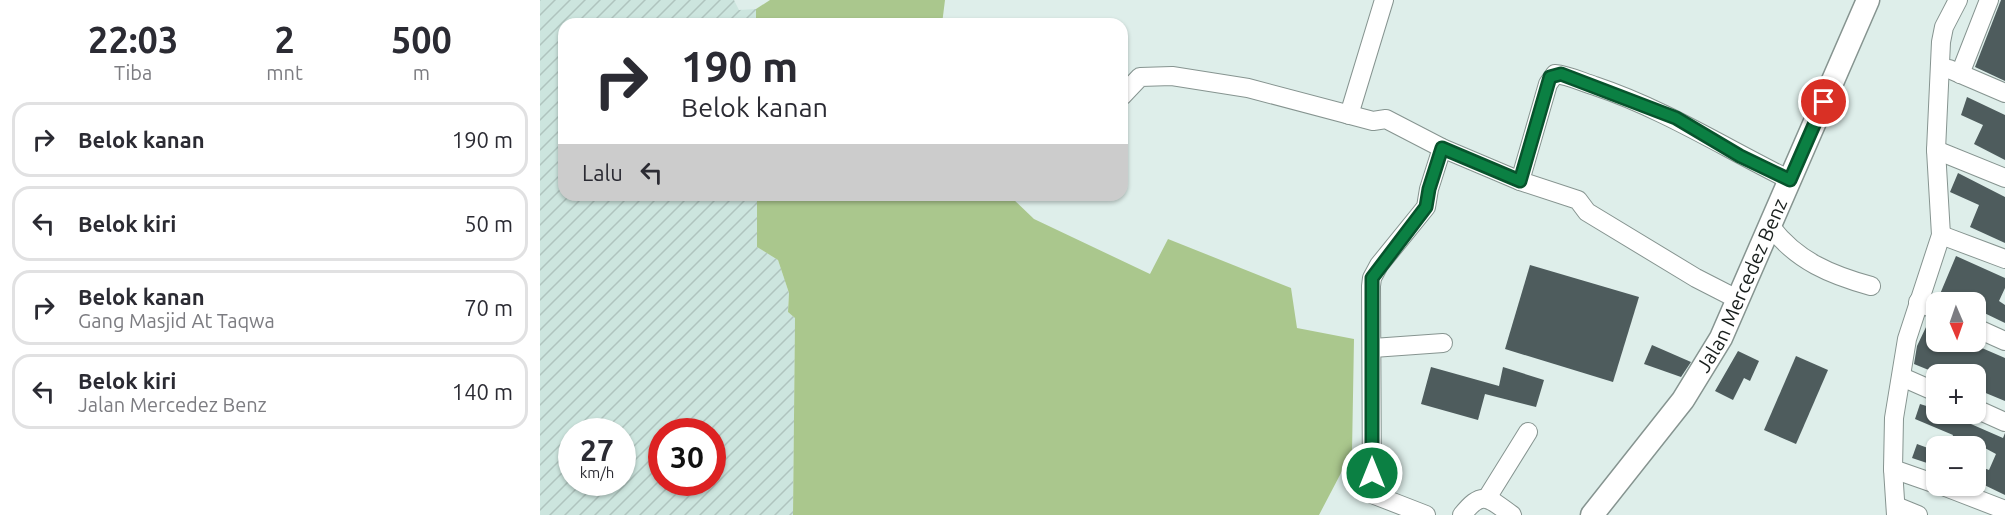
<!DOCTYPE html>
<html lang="id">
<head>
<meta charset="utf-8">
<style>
  :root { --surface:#fff; --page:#f2f2f3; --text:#2b2b33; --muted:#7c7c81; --line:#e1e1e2 }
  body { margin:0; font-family:Ubuntu,sans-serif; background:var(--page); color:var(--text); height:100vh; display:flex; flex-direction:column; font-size:22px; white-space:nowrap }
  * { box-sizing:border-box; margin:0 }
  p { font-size:20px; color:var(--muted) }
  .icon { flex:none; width:33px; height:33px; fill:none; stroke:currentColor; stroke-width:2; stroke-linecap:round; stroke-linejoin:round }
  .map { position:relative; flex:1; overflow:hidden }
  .sheet { display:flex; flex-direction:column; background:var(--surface); width:540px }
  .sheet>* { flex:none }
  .banner { position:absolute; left:18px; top:18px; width:570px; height:183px; border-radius:18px; box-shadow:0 2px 4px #0004; background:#fff; color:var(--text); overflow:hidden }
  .needle { width:39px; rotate:178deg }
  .fabs { position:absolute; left:1386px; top:292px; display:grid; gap:12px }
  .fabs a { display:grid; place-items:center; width:60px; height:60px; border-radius:12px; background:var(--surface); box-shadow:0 2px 4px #0004; font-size:30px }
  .speed { position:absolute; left:18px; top:418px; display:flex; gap:12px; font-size:30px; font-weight:700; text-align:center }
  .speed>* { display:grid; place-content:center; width:78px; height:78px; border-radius:50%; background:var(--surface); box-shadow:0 2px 4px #0004; line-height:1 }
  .speed small { font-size:15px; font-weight:400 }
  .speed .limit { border:9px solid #d22; background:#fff; color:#111 }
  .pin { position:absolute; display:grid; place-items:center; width:51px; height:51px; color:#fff; margin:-26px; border:3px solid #fff; border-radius:50%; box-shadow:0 2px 6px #0007 }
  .me { position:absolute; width:66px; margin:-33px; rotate:0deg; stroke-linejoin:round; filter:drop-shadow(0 0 4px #0008) }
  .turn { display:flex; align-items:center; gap:21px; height:126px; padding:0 24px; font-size:27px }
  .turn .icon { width:78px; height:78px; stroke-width:2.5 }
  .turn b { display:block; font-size:42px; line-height:51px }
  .then { display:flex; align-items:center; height:57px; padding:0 24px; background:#0003; gap:12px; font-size:22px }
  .eta { display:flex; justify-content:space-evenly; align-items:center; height:102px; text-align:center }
  .eta b { font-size:36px; font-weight:700; line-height:42px }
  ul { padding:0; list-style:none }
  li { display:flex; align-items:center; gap:18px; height:75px; margin:0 12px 9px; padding:0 12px; border:3px solid var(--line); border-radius:18px }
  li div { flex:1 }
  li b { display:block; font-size:22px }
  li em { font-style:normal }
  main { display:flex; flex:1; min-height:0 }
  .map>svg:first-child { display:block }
</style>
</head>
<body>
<main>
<section class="sheet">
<div class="eta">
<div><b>22:03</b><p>Tiba</p></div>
<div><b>2</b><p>mnt</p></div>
<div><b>500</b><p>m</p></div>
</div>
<ul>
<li><svg class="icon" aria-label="right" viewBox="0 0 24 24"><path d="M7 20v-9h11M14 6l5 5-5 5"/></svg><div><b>Belok kanan</b></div><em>190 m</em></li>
<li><svg class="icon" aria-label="left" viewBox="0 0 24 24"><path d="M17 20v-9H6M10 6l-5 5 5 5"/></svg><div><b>Belok kiri</b></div><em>50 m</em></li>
<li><svg class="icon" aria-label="right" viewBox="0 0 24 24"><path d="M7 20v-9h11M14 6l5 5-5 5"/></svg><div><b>Belok kanan</b><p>Gang Masjid At Taqwa</p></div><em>70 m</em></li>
<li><svg class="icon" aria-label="left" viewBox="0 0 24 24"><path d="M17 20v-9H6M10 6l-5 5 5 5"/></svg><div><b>Belok kiri</b><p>Jalan Mercedez Benz</p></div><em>140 m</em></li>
</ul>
</section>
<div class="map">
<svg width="1465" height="515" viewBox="0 0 1465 515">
  <defs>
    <pattern id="industrial-furrows" width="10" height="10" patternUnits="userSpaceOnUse" patternTransform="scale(1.5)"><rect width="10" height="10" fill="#cce5de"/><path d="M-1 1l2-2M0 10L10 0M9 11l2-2" fill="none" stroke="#afc4be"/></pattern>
  </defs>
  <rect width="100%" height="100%" fill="#deeeea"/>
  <path fill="url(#industrial-furrows)" fill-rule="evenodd" d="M0,0H194L199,10L216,9V24H24V195H217V247L238,260L249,293L248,312L255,318L253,515H0ZM32,432H82V483H32ZM122,432H172V483H122Z"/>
  <g fill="#aac78d">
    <path d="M230,0H405L402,24H216V9Z"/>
    <path d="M217,195H469L494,219L610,274L628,239L751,288L757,328L814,339L812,452L779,515H253L255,318L248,312L249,293L238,260L217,247Z"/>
  </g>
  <g fill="#4e5c5d">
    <path d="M1461,0H1465V81L1435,67Z"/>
    <path d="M1427,97L1465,115V160L1434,144L1443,125L1421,115Z"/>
    <path d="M1418,173L1465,197V243L1430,227L1439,205L1410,192Z"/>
    <path d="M1416,256L1465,278V288L1459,301L1465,305V323L1436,309V303H1422L1400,294Z"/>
    <path d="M990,265L1099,297L1073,382L965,349Z"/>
    <path d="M1387,325L1396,330V342H1428L1465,358V401L1436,389V375H1401L1374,364L1377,346Z"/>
    <path d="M1112,345L1151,362L1141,377L1104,364Z"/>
    <path d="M1198,351L1219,361L1210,381L1204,378L1193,400L1175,391Z"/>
    <path d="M1256,356L1288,370L1256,444L1224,430Z"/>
    <path d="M891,367L959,386L963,367L1004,380L996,407L945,394L938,420L881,404Z"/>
    <path d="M1380,404L1396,409V414H1408L1463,438L1465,433V495L1436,481V465L1449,470L1456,454L1443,447H1409L1413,435L1375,419Z"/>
    <path d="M1377,444L1396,451V466L1372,458Z"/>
  </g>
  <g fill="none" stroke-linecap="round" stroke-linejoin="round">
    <defs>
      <g id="minor">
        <path d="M1409,69L1465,93"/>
        <path d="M1420,74L1449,0"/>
        <path d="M582,96L600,77L632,76L708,88L833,121L846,119L902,148L980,181L1038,200L1047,212L1156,278L1199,300"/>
        <path d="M809,115L844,0"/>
        <path d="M1396,150L1465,178"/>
        <path d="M980,181L1008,84L1015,74C1028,75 1042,82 1055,86C1124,109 1185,148 1250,180"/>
        <path d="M1231,227C1257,261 1291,275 1331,286"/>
        <path d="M1401,235L1465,259"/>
        <path d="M1378,302L1396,310"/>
        <path d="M1436,328L1465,341"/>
        <path d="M833,348L903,343"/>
        <path d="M1362,377L1396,392"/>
        <path d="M1436,409L1465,422"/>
        <path d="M1353,469L1356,515"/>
        <path d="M1396,484L1353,469L1354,418L1367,339L1401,235L1396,150L1401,42L1404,27L1418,0"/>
        <path d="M1403,486L1465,510"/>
        <path d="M947,498L988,432"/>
        <path d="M1356,506L1378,515"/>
        <path d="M886,515L832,494L831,286L832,278L839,265L886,207L889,189L902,148"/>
        <path d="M922,515C943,489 948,498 972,515"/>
      </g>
      <g id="major">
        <path id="s1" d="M1052,515L1143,400L1181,338L1328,0"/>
      </g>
    </defs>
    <use href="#minor" stroke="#869490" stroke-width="20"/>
    <use href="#major" stroke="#869490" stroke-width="25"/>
    <use href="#minor" stroke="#fff" stroke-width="18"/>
    <use href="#major" stroke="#fff" stroke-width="22"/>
  </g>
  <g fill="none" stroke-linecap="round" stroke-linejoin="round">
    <defs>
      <path id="route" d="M832,473V278L886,207L889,189L902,148L980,181L1010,77L1021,74L1136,118L1200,156L1250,180L1284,102"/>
    </defs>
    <use href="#route" stroke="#07532c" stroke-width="15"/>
    <use href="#route" stroke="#0b8043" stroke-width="10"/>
  </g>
  <g text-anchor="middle" stroke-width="6" stroke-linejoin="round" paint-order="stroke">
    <g font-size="20" fill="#191f1d" stroke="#fff">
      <text dy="7" stroke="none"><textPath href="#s1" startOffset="276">Jalan Mercedez Benz</textPath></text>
    </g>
  </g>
</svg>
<div class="fabs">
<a><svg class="needle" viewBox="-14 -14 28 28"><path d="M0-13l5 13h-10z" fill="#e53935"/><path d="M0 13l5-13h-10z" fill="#7c7c81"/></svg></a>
<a>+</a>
<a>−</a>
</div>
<div class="speed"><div>27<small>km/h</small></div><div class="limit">30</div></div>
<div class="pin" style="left:1284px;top:102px;background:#d93025"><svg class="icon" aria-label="arrive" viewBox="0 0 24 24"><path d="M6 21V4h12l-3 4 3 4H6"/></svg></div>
<svg class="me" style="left:832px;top:473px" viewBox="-20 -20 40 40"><circle r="17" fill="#0b8043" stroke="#fff" stroke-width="3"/><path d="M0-11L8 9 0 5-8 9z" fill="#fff"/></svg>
<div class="banner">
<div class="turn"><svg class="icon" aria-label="right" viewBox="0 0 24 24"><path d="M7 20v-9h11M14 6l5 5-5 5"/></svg><div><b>190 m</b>Belok kanan</div></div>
<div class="then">Lalu<svg class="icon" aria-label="left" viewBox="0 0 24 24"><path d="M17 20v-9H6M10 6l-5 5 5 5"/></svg></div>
</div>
</div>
</main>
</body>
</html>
